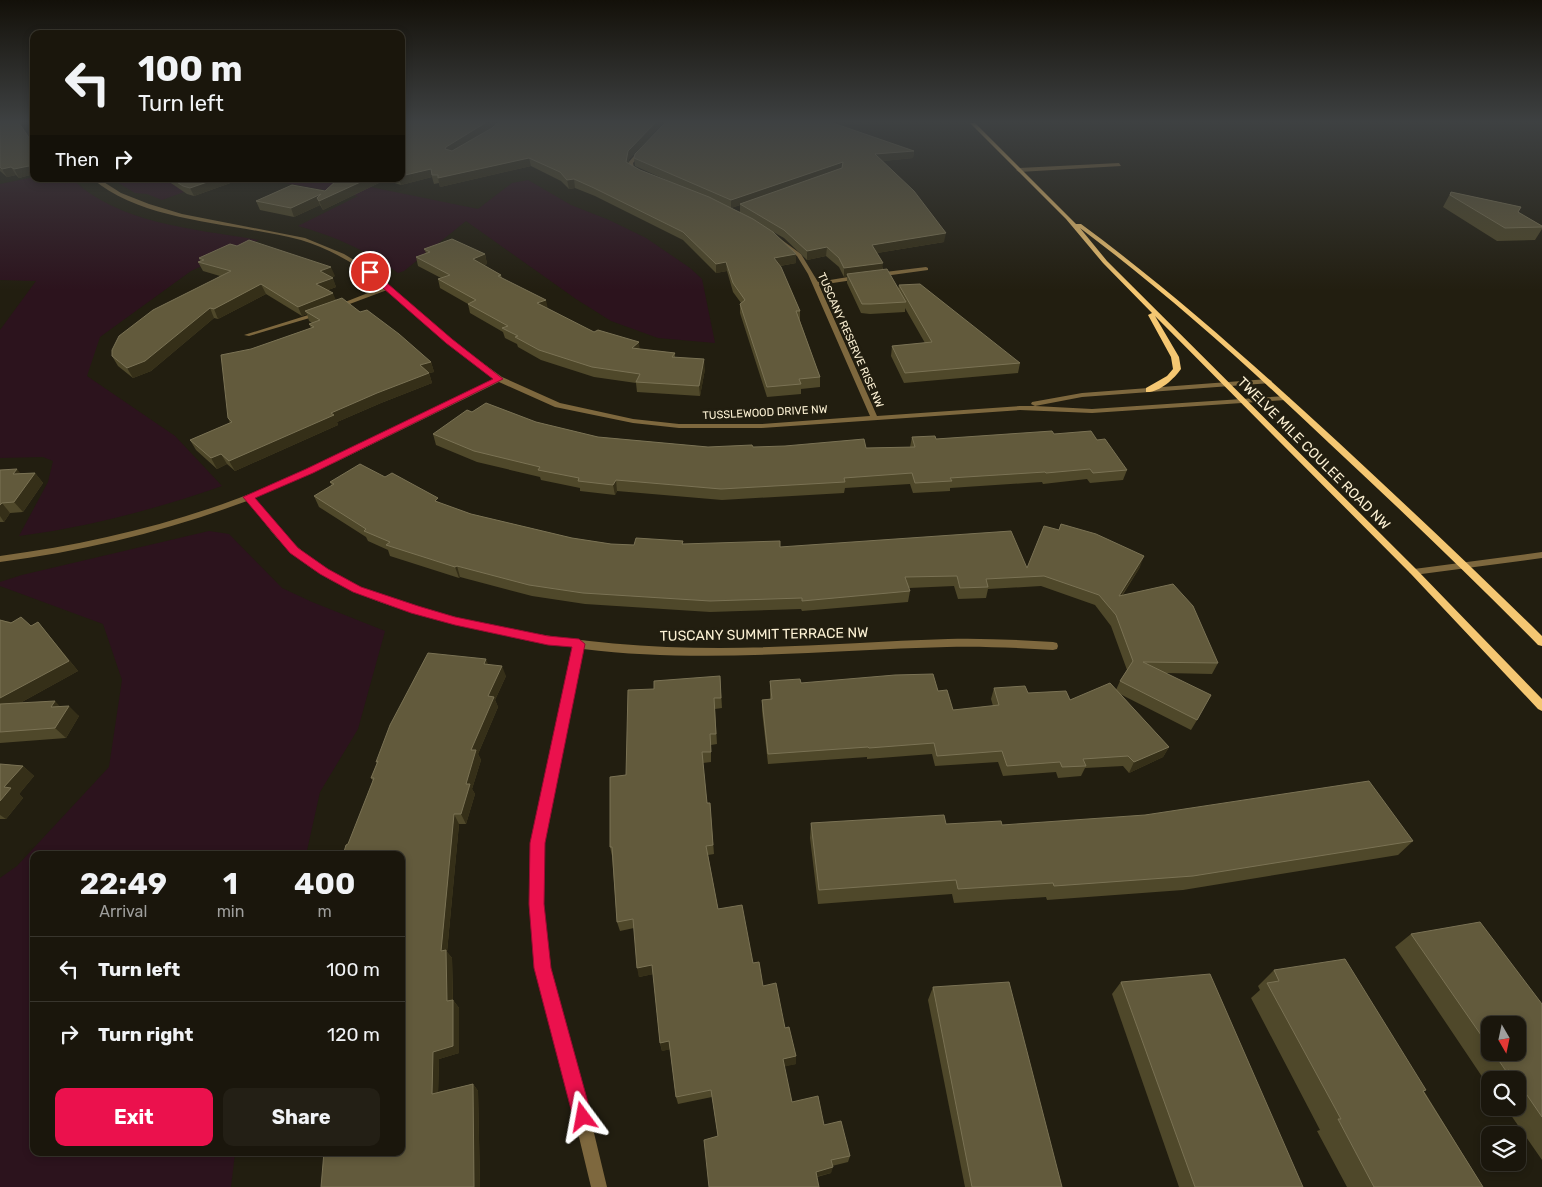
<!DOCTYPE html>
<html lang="en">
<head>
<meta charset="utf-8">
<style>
  :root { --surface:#1a160c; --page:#231f15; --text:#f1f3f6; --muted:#9f9f9d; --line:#38352d; --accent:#eb114d }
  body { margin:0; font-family:Rubik,sans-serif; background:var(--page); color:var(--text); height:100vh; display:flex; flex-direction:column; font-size:19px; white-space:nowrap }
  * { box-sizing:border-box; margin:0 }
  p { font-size:16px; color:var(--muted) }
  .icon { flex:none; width:28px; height:28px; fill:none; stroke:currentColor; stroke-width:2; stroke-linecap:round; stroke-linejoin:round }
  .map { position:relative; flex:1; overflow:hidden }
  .side { position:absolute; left:30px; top:851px; width:375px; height:305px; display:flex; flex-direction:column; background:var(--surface); border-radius:10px; box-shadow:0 2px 8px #0003,0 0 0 1px var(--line) }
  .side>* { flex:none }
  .banner { position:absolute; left:30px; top:30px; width:375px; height:152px; border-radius:10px; box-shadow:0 2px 8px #0003,0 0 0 1px var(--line); background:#1a160c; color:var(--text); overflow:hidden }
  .needle { width:32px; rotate:171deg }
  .fabs { position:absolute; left:1481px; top:1016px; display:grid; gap:10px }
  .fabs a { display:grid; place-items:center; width:45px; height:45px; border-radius:10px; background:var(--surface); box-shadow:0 2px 8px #0003,0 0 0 1px var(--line); font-size:25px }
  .pin { position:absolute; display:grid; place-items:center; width:42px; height:42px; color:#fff; margin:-21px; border:2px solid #fff; border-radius:50%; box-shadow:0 1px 5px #0007 }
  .me { position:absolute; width:55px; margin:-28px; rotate:347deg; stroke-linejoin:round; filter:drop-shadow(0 0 4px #0008) }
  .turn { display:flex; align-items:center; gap:18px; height:105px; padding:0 25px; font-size:22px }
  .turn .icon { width:65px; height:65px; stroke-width:2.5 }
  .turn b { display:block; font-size:35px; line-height:42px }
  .then { display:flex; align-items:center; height:48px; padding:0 25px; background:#0003; gap:10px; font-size:19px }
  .eta { display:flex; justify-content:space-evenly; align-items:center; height:85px; text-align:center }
  .eta b { font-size:30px; font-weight:700; line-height:35px }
  .primary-button { display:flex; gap:10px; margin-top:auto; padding:10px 25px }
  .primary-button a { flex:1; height:58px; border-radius:10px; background:var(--accent); color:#fff; font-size:20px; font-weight:700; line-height:58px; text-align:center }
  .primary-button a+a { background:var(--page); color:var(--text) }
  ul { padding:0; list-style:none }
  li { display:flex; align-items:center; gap:15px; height:65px; padding:0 25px; border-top:1px solid var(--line) }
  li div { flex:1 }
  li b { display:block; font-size:19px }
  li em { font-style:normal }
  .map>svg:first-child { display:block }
</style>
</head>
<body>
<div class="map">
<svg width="1542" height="1187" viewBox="0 0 1542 1187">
  <rect width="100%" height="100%" fill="#221e10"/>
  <g fill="#2c131d">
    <path d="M34,177V179H72C121,225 196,229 259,240L191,271L100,337L87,376L175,436L222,486C156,509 89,527 19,536L48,482L53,461L43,457L0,458V330L36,281L0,280V184Z"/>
    <path d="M112,179L150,180L220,179L162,200L147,194L135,193Z"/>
    <path d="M263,179H347L356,184L478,209L512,183L528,180L571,205L609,220L646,238L690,268L702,279L715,343L658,338L611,321L576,299L466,221L404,271L398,273C367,251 335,236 298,226L358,196Z"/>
    <path d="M209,531L229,534L282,588L312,602L385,631L358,729L320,792L306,855H34V1152L235,1153L231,1187H0V878L17,866L109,767L122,680L103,624L0,586V582L22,575Z"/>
  </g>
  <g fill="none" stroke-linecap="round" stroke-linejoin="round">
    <g fill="#7e683e" fill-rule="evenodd">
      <path d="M641,148L645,149L633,163L634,168L641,172L638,174L630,170L628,163Z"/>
      <path d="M1119,163L1121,166L1019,172L1016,170L1019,168Z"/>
      <path d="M93,179H99L121,193L149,204L182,214L305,238L344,254L372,271L451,340L502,377L560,403L633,419L679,424H762L870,416L808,274L797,256L773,238L772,237L775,235L801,254L818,282L860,275L863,277L860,279L819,285L877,416L1020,406H1035L1031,404L1032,402L1082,393L1268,379L1272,381L1271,383L1082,397L1035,406L1092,409L1286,396L1290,398L1286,400L1092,413L1020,410L762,428H679L633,423L555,407L499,382L336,462L254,498C273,520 289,542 312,559C351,588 398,602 444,614C534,638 627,648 720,648C796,648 872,641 948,639C983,638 1018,640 1053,642L1057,643L1058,646L1057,649L1053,650C1018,648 982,646 947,647C825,650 705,664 583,649L544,843L543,904L549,967L582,1083L607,1187H591L566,1083L535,967L529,904L532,843L573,647C528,641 483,632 439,620C387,606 333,589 292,553C274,538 262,518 247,501C166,531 85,551 0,562V556C82,545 162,527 239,498C326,465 410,420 494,379L447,342L387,290L339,308H335V306L383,287C360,266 331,249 301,240C238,223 144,223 93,179Z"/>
      <path d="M926,267L928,268V270L877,277L874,275L877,273Z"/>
      <path d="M321,311L324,313L323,314L249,336L244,335Z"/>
      <path d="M1542,552V558L1414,575L1409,572L1414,569Z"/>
    </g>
    <path fill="#f5c772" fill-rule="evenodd" d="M970,123H975L1076,224H1081C1172,291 1255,366 1338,442C1407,506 1475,570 1542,636V646L1538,645C1470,576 1400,509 1329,443C1249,367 1168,294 1080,228L1107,261L1417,570L1542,699V711L1538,709L1411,574L1155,316L1179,357L1181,369C1174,379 1159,393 1146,392V388L1167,376L1173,369L1171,357L1148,315L1152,313L1103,263L1066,219Z"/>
  </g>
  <g fill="#4f482a" fill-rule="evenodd">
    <path d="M0,123L34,145V174L19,178L16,175L7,177L0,171Z"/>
    <path d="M498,123H663L629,159L628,163L640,170L673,183L635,166L634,158L914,151L913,158L883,161L944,242L877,253L883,269L898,289L899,285L1020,363L1018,373L904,383L891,356L892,346L925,343L905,308V312L870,314L861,313L847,283V276L844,277L839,267L826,256L807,260L784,238L768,229L796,254V263L780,266L800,311V321L820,377V387L801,389V394L767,397L740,313V304L741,303L733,292L727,271L716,273L683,240L595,196L575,188L569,189L561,181L531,166L440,187L439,183L434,184L432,177L401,185L385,180L323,210L320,205L294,217L260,210L256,201L325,191L338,179H401L492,128ZM740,205V212L731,208Z"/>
    <path d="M165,179H235L236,181L194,196L187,194Z"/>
    <path d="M1451,192L1521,207L1518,212L1542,226V229L1535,240L1497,241L1443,207Z"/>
    <path d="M424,249L485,254L487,264L484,265L501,275L502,278L547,309L594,332L640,349L675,353V357L705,369L700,396L637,392L636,383L594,377L541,360L518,347L517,344L505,338L503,332L470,313L468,304L440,288L438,279L441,278L418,266L416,257L426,253Z"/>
    <path d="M199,258L335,276L332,277L336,287L328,290L336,300L360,312L431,362L434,372L429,373L432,383L381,403L337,422L338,425L235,471L227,464L217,469L196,450L190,440L230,423L228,418L251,349L311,328L309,324L312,323L309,321L307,314L302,316L266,294L218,319L214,318L151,371L133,378L118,366L112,356L220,276L203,271L198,262L200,261Z"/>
    <path d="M472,412L536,422L598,437L708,447L866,448L910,447L912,437L936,439L1054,434L1097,440L1127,470L1123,480L1090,483L1087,479L1043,484L1042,482L950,488V491L913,493L910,484L845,488L844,493L722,500L617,491L615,495L580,491V488L541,480L540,477L477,462L436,445L433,434Z"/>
    <path d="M0,470L20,473H35L43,483L23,512L10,513L4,522H0Z"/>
    <path d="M385,477L440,503L471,514L572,538L611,544L634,545L683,541V544L780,547L1027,568L1140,567L1122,596L1218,663L1212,674L1166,673L1197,720L1191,730L1120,694L1169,747L1163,757L1129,773L1123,766L1085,768L1081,776L1058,778L1056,772L1003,776L998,762L935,766L932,754L867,759V757L768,764L762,711V700L770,699V681L938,691L953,710L993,706L991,699L994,688L1070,700L1116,690L1120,681L1127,670L1111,626L1095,605L1041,586L988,589L986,598L958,599L954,586L909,588L910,591L908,602L802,611L801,609L710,612L585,604L532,596L460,577L459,578L390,556L388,550L368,541L366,537L319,507L314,496L332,486L330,482Z"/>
    <path d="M0,620L31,626L38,622L78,671L20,703L60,706L79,716L66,738L0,743Z"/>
    <path d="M488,664L506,676L495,700L498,707L478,754L481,760L472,789L475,794L466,824H459L447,952L452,958L453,1000L459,1008V1053L439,1059L438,1092L473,1084L478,1091L480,1187H321L401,1152L373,781L371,778L377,763L376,762Z"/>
    <path d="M720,676L722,708L715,709L717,744L711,745V762L703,763L707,803H710L714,854L708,855L718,909L753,963L763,986L785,1028L796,1056V1064L784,1066L792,1102L824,1125L850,1156L848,1162L832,1166L831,1173L817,1177L718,1136L712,1097L678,1104L676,1097L670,1049L662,1051L660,1043L653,974L639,977L634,928L620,931L617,922L612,856L610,847L626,775L654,689Z"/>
    <path d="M0,764L23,766L34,776L19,794L23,798L6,819H0Z"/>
    <path d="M811,823L1002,825L1413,841L1398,855L1183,890L1047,900L1046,897L954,903L952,894L818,904L810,838Z"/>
    <path d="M1411,934L1542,1004V1160L1506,1108H1518V1080H1490V1083L1488,1081H1485L1395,947ZM1490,1025L1518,1052H1490Z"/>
    <path d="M1274,970L1426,1090L1424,1091L1483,1187H1347L1317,1131L1320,1130L1251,998L1260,990L1258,986Z"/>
    <path d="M1121,982L1303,1187H1179L1112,994Z"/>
    <path d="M933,987L1062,1187H965L928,1000Z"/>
  </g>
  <g fill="#352f18">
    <path d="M485,123H496L488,130L448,154L445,149L446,147Z"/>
    <path d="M655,123H663L629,159L627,170L626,162L628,151Z"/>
    <path d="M914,151L913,158L874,162L875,154Z"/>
    <path d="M529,158L531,166L440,187L438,178Z"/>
    <path d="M843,162L842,170L740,204V205L731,208V200Z"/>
    <path d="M34,165V174L19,178L14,169Z"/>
    <path d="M11,167L16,175L7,177L2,169Z"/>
    <path d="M431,169L432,177L401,185L399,179H401V176Z"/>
    <path d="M216,179H235L236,181L194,196L190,188Z"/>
    <path d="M367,179H385V180L323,210L319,201L317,198L320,205L294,217L291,208L321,194Z"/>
    <path d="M574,179L575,188L569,189L567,180Z"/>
    <path d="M946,233L944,242L871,254L872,245Z"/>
    <path d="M827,247L826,256L807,260V251Z"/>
    <path d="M485,254L487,264L475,268L473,259Z"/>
    <path d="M796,254V263L774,267V258Z"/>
    <path d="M726,262L727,271L716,273V264Z"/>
    <path d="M883,263L882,272L847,274V276L844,277V268Z"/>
    <path d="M331,267L335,276L324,280L320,271Z"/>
    <path d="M333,278L336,287L320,293L316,284Z"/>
    <path d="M261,284L266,294L218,319L214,309Z"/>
    <path d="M333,293L337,303L305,311L307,314L302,316L298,307Z"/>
    <path d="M546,300L548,309L537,303Z"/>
    <path d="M210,308L214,318L151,371L133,378L127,368Z"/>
    <path d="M639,342L640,352L632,348Z"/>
    <path d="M704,359L705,369L700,396L699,386Z"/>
    <path d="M431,362L434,372L429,373L432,383L381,403L337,422L338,425L235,471L229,461L331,413L420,365Z"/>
    <path d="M221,454L227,464L217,469L211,458Z"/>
    <path d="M17,469L25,479L13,474Z"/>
    <path d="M35,473L43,483L23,512L14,502Z"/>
    <path d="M616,480L617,491L615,495L613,485Z"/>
    <path d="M2,503L10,513L4,522L0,516V505Z"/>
    <path d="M1144,556L1140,567L1114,607L1119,596Z"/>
    <path d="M457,566L460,577L459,578L455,567Z"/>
    <path d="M38,622L78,671L0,714V698Z"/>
    <path d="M486,659L490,669L484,664Z"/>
    <path d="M502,666L506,676L495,700L498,707L478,754L481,760L472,789L475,794L466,824L461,814L471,750L488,696Z"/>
    <path d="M55,701L65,712L51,707Z"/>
    <path d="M69,706L79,716L66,738L55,728Z"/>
    <path d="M1169,747L1163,757L1129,773L1134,762Z"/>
    <path d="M23,766L34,776L19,794L23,798L6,819L0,815V801L4,787Z"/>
    <path d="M454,814L459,824L447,952L452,958L453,1010L447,1001L441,951Z"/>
    <path d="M652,965L654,974L639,977L637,968Z"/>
    <path d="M453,1000L459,1008V1053L439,1059L438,1101L432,1094L433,1052Z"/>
    <path d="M669,1041L671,1049L662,1051L660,1043Z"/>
    <path d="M796,1056V1064L783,1067V1059Z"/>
    <path d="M473,1084L478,1091L480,1187H474Z"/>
    <path d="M833,1167L831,1173L815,1177L816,1172Z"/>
  </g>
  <g fill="#625a3c" stroke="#7a7254">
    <path d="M0,123H19L34,145V165L14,169L11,167L2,169L0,167Z"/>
    <path d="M401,123H485L446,147L445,149L452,151L492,128L497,123H655L628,151L626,162L640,170L709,197L753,219L773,232L796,254L774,258L781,267L800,311H796L820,377L799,379L801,384L767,387L740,304L745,300L733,283L726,262L716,264L683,232L594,188L574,179L567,180L560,172L529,158L438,178V175H432L431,169L401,176Z"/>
    <path d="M665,123H833L914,151L875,154L914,191L946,233L872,245L883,263L844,268L839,258L827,247L807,251L784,230L740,204L842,168L843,162L731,200L634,158L635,154Z"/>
    <path d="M172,179H216L190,188L183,186Z"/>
    <path d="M338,179H367L319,201L317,198L321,194L291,208L256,201L292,185L325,191Z"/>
    <path d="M1451,192L1521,207L1518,212L1542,226V227L1505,228L1450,195Z"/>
    <path d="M452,239L485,254L473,259L501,275L498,276L546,300L537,303L594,332L598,330L639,342L632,348L675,353L672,357L704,359L699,386L636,382L640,374L592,367L539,350L515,337L518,336L502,328L508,326L468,304L476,300L438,279L450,275L416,257L430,252L424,249Z"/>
    <path d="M249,240L331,267L320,271L333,278L316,284L333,293L298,307L261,284L214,309L210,308L145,361L127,368L112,356V350L119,336L153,310L231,271L198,262L204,260L199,258L230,244L237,246Z"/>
    <path d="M887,269L906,302L871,304H862L847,274Z"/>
    <path d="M920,284L1020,363L905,373L892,346L932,342L899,285Z"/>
    <path d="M342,298L360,312L367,310L399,334L431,362L420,365L429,373L377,393L331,413L334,415L229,461L221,454L211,458L190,440L232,422L228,418L221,355L251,349L314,327L309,324L320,320L305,311Z"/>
    <path d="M486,403L536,422L598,437L708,447L752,445L753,447L785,446L864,439L866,448L915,447L912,437L935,436L936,439L1052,431L1054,434L1091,431L1097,440L1105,439L1127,470L1093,473L1090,469L1046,473L1045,472L950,478L952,481L915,483L912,473L844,478L845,482L721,489L616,480L613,485L578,481L579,478L538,470L540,467L474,451L433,434L467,410L472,412Z"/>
    <path d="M360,464L385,477L392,473L438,498L435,501L471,514L572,538L611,544L634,545L636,538L683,541L682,544L780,541V547L1011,531L1027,568L1044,526L1059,530L1061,524L1096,534L1144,556L1119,596L1173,584L1193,606L1218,663L1143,662L1211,695L1197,720L1120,681L1133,661L1116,615L1099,595L1044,576L986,579L988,587L960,588L957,576L905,577L910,591L802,601V598L710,601L583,593L529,585L457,566L455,567L386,545L390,542L364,531L366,529L314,496L334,484L330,482Z"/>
    <path d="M17,469L13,474L35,473L14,502L2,503L0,505V470Z"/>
    <path d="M21,617L31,626L38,622L69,661L0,698V620L11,623Z"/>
    <path d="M428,653L486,659L484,664L502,666L488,696L494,697L471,750H476L466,784H470L461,814H454L441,951L446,950L447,1001L453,1000V1046L433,1052L432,1094L473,1084L474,1187H321L324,1152H401V855H343L346,845L348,844L374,778H371L378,761L376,762L390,725Z"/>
    <path d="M933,674L938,691L947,690L953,710L999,705L994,688L1025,686L1028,693L1066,691L1070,700L1110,683L1169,747L1134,762L1128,756L1083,759L1086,766L1062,767L1060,762L1007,766L1002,751L937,756L934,743L869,748L868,747L768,754L762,700L772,699L770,681L800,679L801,683L895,675Z"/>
    <path d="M720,676L721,698H714L716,734H710L711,752H702L707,803H710L713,845L706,846L718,909L742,905L753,963L759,962L763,986L776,983L785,1028L789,1027L796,1056L783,1059L792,1102L818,1096L824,1125L841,1121L850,1156L831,1160L833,1167L816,1172L819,1187H709L704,1140L718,1136L711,1090L676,1097L669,1041L660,1043L652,965L637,968L633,919L617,922L612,847H610V777L626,775L628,690L654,689V681Z"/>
    <path d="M55,701L51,707L69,706L55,728L0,732V704Z"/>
    <path d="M0,764L23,766L4,787L11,788L0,801Z"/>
    <path d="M1369,781L1413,841L1193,876L1054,886L1053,883L958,889L956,880L819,890L811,823L944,815L946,824L1001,821L1002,825L1145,815Z"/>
    <path d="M1480,922L1542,1004V1117L1518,1082V1080H1516L1509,1070L1506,1071L1493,1052H1518V1025H1490V1048L1411,934Z"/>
    <path d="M1345,959L1426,1090L1423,1091L1483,1187H1374L1338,1119H1341L1267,983L1279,981L1274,970Z"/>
    <path d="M1210,974L1303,1187H1195L1121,982Z"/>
    <path d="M1009,982L1062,1187H972L933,987Z"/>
  </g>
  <linearGradient id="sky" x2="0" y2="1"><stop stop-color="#131009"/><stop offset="0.42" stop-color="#3e4142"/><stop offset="1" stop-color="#3e4142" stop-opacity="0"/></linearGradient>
  <rect width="1542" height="290" fill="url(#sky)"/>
  <path fill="#eb114d" stroke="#990b32" d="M367,271H373L452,339L503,379L313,473L255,498L298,548L328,569L361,587L418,606L455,617L548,636L579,639L585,644L545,843L544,904L551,968L592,1117L589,1124L583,1127L576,1124L573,1117L534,968L529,904L530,843L572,647L548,645L455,625L411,613L353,592L320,574L290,553L243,497L306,469L493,379L446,343L367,274Z"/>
  <g text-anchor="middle" stroke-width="5" stroke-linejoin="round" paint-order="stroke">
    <g font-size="11" fill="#fcf1d4" stroke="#221e10">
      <text transform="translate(851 340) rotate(66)" y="4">TUSCANY RESERVE RISE NW</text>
      <text transform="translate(765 412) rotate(-3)" y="4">TUSSLEWOOD DRIVE NW</text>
    </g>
    <g font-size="14" fill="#fcf1d4" stroke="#221e10">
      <text transform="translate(1314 453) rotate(45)" y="5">TWELVE MILE COULEE ROAD NW</text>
      <text transform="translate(764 634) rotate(-1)" y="5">TUSCANY SUMMIT TERRACE NW</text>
    </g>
  </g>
</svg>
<div class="fabs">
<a><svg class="needle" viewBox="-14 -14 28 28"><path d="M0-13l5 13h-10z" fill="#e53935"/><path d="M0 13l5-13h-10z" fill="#9f9f9d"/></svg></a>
<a><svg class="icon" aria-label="search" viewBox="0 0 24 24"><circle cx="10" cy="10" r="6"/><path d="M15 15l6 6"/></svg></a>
<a><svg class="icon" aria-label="layers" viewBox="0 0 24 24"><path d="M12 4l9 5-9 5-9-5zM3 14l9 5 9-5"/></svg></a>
</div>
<div class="pin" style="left:370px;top:272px;background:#d93025"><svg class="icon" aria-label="arrive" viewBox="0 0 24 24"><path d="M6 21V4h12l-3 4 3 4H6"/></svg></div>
<svg class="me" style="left:583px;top:1117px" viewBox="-20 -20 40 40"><path d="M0-17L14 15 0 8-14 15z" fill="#eb114d" stroke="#fff" stroke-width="4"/></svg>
<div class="banner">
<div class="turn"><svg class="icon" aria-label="left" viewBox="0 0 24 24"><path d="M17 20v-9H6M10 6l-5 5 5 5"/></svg><div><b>100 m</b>Turn left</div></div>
<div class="then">Then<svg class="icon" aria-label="right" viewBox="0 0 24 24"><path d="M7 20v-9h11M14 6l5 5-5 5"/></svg></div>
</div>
<section class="side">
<div class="eta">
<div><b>22:49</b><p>Arrival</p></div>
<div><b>1</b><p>min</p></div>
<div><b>400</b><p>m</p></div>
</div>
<ul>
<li><svg class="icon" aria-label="left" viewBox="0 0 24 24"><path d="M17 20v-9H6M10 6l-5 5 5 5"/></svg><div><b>Turn left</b></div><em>100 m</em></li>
<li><svg class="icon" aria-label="right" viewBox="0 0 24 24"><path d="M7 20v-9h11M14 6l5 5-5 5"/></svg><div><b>Turn right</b></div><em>120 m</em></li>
</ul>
<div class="primary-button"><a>Exit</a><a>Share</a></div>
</section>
</div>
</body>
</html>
